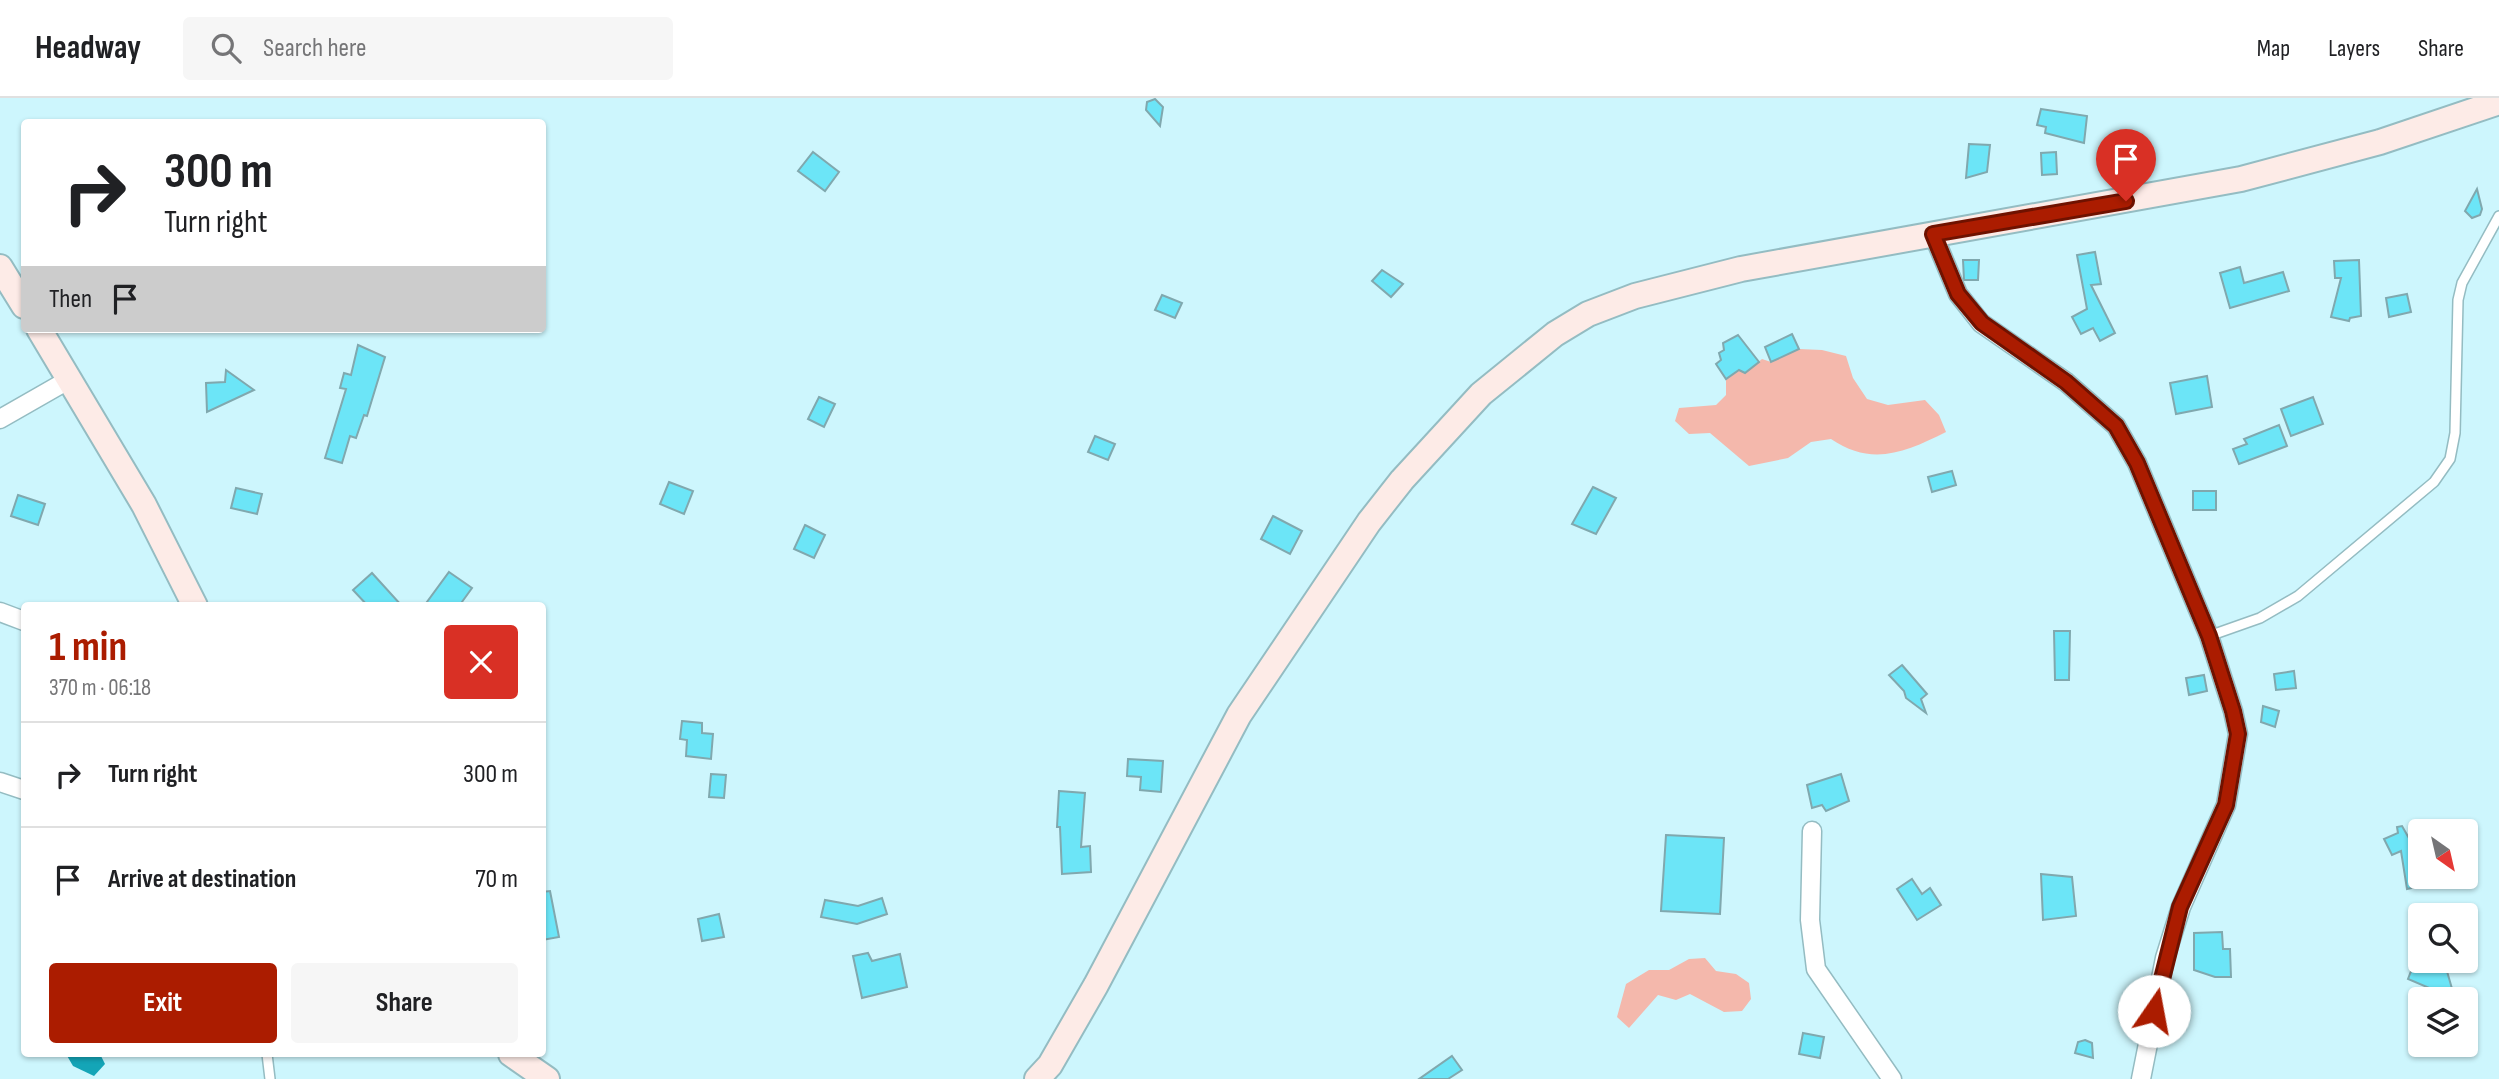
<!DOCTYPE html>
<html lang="en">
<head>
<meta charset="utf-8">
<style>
  :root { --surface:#fff; --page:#f6f6f6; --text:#202124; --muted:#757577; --line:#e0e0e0; --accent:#ab1c00 }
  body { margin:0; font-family:"Sofia Sans Condensed",sans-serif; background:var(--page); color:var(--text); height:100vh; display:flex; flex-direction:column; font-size:26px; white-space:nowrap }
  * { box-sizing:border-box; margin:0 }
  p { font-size:23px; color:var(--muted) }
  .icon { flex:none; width:38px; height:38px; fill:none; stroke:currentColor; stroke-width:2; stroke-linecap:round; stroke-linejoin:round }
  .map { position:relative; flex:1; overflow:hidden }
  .drawer { position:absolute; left:21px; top:504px; width:525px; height:455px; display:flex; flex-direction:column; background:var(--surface); border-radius:7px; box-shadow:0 2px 5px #0004 }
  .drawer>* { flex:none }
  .guide { position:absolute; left:21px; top:21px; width:525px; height:214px; border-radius:7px; box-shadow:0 2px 5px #0004; background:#fff; color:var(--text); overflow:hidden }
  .needle { width:46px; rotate:146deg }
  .buttons { position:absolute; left:2408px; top:721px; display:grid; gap:14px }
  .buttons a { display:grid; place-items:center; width:70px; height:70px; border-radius:7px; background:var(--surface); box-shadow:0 2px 5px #0004; font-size:35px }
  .pin { position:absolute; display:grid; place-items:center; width:60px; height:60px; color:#fff; margin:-72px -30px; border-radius:50% 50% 50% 0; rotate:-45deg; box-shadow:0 0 7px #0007 }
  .pin .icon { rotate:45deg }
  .me { position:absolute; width:77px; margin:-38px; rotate:12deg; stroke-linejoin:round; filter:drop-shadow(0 0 5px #0008) }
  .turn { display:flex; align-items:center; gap:24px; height:147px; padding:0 28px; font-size:32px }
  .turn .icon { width:91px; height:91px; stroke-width:2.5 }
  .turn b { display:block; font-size:49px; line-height:60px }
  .then { display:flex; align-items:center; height:66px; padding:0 28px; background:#0003; gap:14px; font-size:26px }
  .round { display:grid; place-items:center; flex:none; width:74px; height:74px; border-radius:7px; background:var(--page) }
  .overview { display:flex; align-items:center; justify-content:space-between; height:119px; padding:0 28px }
  h1 { font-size:42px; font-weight:700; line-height:52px; color:var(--accent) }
  .primary-button { display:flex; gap:14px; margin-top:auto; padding:14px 28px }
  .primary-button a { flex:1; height:80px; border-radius:7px; background:var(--accent); color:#fff; font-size:28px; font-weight:700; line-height:80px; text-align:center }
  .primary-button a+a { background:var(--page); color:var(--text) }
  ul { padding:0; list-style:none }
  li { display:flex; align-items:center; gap:21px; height:105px; padding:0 28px; border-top:2px solid var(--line) }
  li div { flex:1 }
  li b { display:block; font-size:26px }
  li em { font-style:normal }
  header { display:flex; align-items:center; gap:42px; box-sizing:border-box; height:98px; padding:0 35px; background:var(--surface); border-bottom:2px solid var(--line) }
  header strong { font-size:33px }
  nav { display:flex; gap:38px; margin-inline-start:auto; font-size:24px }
  .search { width:490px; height:63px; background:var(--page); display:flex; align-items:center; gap:18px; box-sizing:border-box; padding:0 24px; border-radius:7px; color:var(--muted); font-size:26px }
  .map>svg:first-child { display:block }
</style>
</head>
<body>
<header>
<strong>Headway</strong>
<div class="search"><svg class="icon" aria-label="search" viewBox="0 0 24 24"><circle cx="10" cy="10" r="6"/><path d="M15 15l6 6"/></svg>Search here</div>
<nav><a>Map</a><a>Layers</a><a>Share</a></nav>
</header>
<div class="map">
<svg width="2499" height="981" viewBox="0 0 2499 981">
  <rect width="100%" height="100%" fill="#cdf6fd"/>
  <g fill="#f4b8ac">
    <path d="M1799,251L1822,252L1846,258L1853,280L1867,301L1888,307L1925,302L1939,317L1946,334C1906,354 1872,369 1831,341L1811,344L1788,360L1749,368L1710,335L1689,336L1675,323L1679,310L1716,307L1726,297V281L1739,272L1745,275L1762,261L1771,264Z"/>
    <path d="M1705,860L1716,873L1736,876L1749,885L1751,901L1742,913L1724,914L1690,896L1676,902L1658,897L1629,930L1617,919L1626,886L1649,872H1669L1689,861Z"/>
  </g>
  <path fill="#14a5b7" d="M66,956H100L105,966L94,978L73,968Z"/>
  <g fill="#6ce5f7" stroke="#80a8ae" stroke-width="2">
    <path d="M1155,1L1163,9L1160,28L1146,12L1147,4Z"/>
    <path d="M2041,11L2087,18L2084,45L2045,35L2046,29L2037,27Z"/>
    <path d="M1969,46L1990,47L1987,74L1966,80Z"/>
    <path d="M813,54L839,74L825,93L798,73Z"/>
    <path d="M2056,54L2057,76L2042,77L2041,55Z"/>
    <path d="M2477,91L2482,111L2480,117L2472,120L2465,113Z"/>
    <path d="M2095,154L2101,186L2091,187L2115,235L2100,243L2093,230L2081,236L2072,219L2087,211L2077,157Z"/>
    <path d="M1963,162H1979L1978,182H1964Z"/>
    <path d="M2359,162L2361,218L2350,220L2349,223L2331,219L2341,180H2335L2334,163Z"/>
    <path d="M2240,169L2244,185L2283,174L2289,193L2230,210L2220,175Z"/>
    <path d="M1382,172L1403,186L1391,199L1372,183Z"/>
    <path d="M2407,196L2411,214L2389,219L2386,200Z"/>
    <path d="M1162,197L1182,205L1175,220L1155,212Z"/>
    <path d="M1792,236L1799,251L1771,264L1765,249Z"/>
    <path d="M1738,237L1759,264L1745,275L1739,272L1726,281L1716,266L1721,262L1719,255L1724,252L1723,245Z"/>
    <path d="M358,247L385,259L367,318L364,317L356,340L350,338L342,365L325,360L346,291L340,290L344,275L351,277Z"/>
    <path d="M226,272L254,292L207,314L206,285L225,284Z"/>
    <path d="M2207,278L2212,309L2176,316L2170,285Z"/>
    <path d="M819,299L835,306L824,329L808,321Z"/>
    <path d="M2313,299L2323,326L2291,338L2281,311Z"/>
    <path d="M2279,327L2287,348L2239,366L2233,351L2247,346L2244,341Z"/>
    <path d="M1095,338L1115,346L1108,362L1088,354Z"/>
    <path d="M1952,373L1956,387L1932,394L1928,379Z"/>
    <path d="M669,384L693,393L684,416L660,406Z"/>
    <path d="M1593,389L1616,400L1596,436L1572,426Z"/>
    <path d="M236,390L262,396L257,416L231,410Z"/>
    <rect x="2193" y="393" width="23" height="19"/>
    <path d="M18,397L45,406L38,427L11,418Z"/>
    <path d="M1273,418L1302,433L1290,456L1261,441Z"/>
    <path d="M805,427L825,437L814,460L794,451Z"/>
    <path d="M449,474L472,490L459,508H424Z"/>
    <path d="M372,475L402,508H368L353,492Z"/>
    <path d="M2054,533H2070L2069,582H2055Z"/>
    <path d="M1902,567L1927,596L1921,601L1926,615L1906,600L1904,593L1889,577Z"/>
    <path d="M2294,573L2296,590L2276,592L2274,576Z"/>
    <path d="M2204,577L2207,593L2189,597L2186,580Z"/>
    <path d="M2263,608L2279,613L2275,629L2261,624Z"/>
    <path d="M682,623L702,625V635L713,636L711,661L686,658L687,642L680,641Z"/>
    <path d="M1128,661L1163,663L1161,694L1140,692L1141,679L1127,678Z"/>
    <path d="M711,676L726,677L724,700L709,699Z"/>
    <path d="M1841,676L1849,703L1826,713L1822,707L1812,710L1807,687Z"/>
    <path d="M1059,693L1085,695L1081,749L1090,748L1091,774L1062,776L1060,729H1057Z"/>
    <path d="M2402,728L2418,756L2420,779H2424L2426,787L2407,791L2401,753L2392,757L2384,741L2398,735L2397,729Z"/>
    <path d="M1666,737L1724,740L1720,816L1661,813Z"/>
    <path d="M2041,776L2072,779L2076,818L2043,822Z"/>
    <path d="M1912,781L1922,796L1930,790L1941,807L1917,822L1897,791Z"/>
    <path d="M550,793L559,839L542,842V794Z"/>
    <path d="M882,800L887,816L857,826L821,819L825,802L858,808Z"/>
    <path d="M719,816L724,839L702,843L698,821Z"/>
    <path d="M2222,834L2223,851H2230L2231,879H2215L2194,872V835Z"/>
    <path d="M868,855L872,863L900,856L907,889L862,900L853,858Z"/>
    <path d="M2415,863H2444L2455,901H2437L2434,892L2408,881Z"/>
    <path d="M1803,935L1824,939L1820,960L1799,956Z"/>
    <path d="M2085,942L2092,945L2093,960L2075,955L2078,944Z"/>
    <path d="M1452,958L1462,972L1448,981H1419Z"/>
  </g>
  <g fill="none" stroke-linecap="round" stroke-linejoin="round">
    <defs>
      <g id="lane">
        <path d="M2209,538L2260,520L2298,498L2434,384L2450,361L2455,335L2458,202L2462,185L2499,118"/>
        <path d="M267,956L270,981"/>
      </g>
      <g id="street">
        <path d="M1933,136L1958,196L1981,225L2066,284L2116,328L2137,365L2209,538L2233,613L2238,636L2226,707L2181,809L2165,860L2141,981"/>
        <path d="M0,321L70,281"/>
        <path d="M0,514L24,523"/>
        <path d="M0,684L24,692"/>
        <path d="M1812,733L1810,822L1816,871L1892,981"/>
      </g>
      <g id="secondary">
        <path d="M0,169L24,208"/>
        <path d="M39,231L144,407L195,508"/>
        <path d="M511,956L547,981"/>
        <path d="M1037,981L1050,967L1096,887L1239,617L1369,424L1402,382L1481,296L1555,236L1588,216L1635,198L1741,171L2241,81L2380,44L2499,4"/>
      </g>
    </defs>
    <use href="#lane" stroke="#94bcc2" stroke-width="12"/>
    <use href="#street" stroke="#94bcc2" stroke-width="21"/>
    <use href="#secondary" stroke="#94bcc2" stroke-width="28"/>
    <use href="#lane" stroke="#fff" stroke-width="9"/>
    <use href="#street" stroke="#fff" stroke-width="18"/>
    <use href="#secondary" stroke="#fdebe7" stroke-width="24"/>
  </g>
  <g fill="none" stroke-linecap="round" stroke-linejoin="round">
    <defs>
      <path id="route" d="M2126,103L1933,136L1958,196L1982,225L2066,284L2116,328L2137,365L2209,538L2233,613L2238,636L2226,707L2180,809L2154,913"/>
    </defs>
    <use href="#route" stroke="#6f1200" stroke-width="18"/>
    <use href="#route" stroke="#ab1c00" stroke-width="12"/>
  </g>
</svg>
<div class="buttons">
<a><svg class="needle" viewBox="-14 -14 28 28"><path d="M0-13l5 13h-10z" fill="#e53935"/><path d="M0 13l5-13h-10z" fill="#757577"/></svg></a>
<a><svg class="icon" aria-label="search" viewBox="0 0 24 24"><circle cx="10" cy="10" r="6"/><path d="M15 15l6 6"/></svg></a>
<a><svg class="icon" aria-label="layers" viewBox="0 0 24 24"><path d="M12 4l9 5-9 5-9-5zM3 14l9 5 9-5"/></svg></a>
</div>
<div class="pin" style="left:2126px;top:103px;background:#d93025"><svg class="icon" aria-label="arrive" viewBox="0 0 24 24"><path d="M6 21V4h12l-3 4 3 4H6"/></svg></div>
<svg class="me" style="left:2154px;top:913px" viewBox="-20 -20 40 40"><circle r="19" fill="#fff"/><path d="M0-13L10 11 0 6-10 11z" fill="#ab1c00"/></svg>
<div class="guide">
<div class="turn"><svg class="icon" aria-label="right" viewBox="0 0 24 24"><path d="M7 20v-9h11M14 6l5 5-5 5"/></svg><div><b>300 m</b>Turn right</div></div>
<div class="then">Then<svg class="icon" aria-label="arrive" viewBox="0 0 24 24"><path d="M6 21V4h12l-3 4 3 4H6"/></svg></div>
</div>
<section class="drawer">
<div class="overview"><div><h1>1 min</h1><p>370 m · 06:18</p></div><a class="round" style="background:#d93025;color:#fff"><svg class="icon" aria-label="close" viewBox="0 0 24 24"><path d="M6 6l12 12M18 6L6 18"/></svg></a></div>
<ul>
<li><svg class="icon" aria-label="right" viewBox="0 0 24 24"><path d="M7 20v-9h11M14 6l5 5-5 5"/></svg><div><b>Turn right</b></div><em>300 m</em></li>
<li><svg class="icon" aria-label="arrive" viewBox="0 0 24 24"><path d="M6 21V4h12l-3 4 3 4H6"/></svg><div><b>Arrive at destination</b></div><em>70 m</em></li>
</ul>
<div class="primary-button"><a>Exit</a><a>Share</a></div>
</section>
</div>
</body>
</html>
